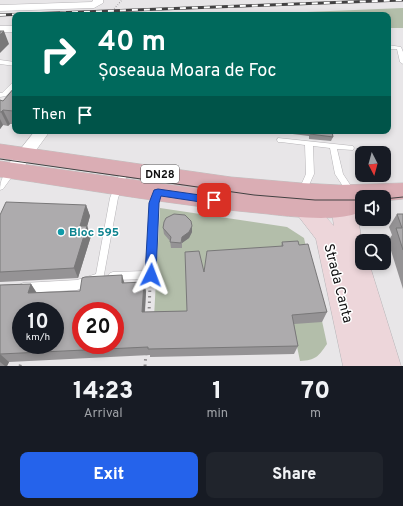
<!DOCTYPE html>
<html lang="en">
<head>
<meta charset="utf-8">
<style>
  :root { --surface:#171b24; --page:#20242c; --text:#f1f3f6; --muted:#9ea1a6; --accent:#2563eb }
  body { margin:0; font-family:Overpass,sans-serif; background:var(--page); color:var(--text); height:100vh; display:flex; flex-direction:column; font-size:15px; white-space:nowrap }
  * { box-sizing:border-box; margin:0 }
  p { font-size:13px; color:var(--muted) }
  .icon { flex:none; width:22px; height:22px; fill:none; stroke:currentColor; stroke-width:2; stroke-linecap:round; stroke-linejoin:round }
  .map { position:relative; height:366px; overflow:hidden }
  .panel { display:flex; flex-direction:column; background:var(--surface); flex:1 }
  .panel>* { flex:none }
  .hud { position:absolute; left:12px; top:12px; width:379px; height:122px; border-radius:8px; box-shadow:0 2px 6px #0003; background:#00695c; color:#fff; overflow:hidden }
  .needle { width:26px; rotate:174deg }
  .tools { position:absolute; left:355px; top:146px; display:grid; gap:8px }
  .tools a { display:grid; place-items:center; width:36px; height:36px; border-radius:8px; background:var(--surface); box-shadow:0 2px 6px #0003; font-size:20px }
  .speed { position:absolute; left:12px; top:302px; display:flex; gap:8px; font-size:20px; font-weight:700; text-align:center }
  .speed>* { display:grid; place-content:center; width:52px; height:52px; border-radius:50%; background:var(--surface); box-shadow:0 2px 6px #0003; line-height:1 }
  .speed small { font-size:10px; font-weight:400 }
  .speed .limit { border:6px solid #d22; background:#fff; color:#111 }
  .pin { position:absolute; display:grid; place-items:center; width:34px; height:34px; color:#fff; margin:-17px; border-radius:8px; box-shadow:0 2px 6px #0006 }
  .me { position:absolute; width:44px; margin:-22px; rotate:3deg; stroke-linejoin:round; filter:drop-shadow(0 0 3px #0008) }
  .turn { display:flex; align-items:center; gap:14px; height:84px; padding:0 20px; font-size:18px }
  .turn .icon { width:52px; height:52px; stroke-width:2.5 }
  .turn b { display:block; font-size:28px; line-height:34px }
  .then { display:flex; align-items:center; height:38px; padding:0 20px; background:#0003; gap:8px; font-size:15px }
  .eta { display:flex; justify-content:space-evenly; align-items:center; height:68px; text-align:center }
  .eta b { font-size:24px; font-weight:800; line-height:28px }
  .cta { display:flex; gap:8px; margin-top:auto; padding:8px 20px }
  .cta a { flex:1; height:46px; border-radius:8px; background:var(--accent); color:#fff; font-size:16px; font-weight:800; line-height:46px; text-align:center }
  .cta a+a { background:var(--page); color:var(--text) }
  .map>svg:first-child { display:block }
</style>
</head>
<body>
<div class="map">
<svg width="403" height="366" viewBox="0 0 403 366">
  <rect width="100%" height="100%" fill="#e8e6e8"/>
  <g fill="#b3beaa">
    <path d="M403,8V28H388V15H234Z"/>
    <path d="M160,208L287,227L304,238L327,344C318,357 316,360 300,361L293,327L154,317Z"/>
  </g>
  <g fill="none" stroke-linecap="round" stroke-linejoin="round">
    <defs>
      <g id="lane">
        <path d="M388,45L401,47L403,52V64L400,62L397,49H388Z"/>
        <path d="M0,60L15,62V66L0,64Z"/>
        <path d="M15,81V87L6,96L0,97V93H2L13,82Z"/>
        <path d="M278,138L353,146L354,148L353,150L337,149L343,174L355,192L354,194H348L335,174L330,148L313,146L314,174L305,194H299L298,192L306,174L305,145L281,142H278L277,140Z"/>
        <path d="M125,167L129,170L118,198L103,280L77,290L23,293L19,291L18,288L19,285L23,283L77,280L96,274L110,198L121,170Z"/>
        <path d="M12,168L16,171L3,189L0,190C0,182 3,172 12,168Z"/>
        <path d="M158,189L161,190L162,192L158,203L156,275L154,278L151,279L113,280L110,279L108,276L110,273L113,272L146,271L150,203L155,190Z"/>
      </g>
      <g id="street">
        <path d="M93,0H103V3L94,8L0,11V5L92,2Z"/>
        <rect x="0" y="26" width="15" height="6"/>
        <path d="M35,131H50L18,175L12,177L6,175L4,171L6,167Z"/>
      </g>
      <path id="secondary" d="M324,192L351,202C361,220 362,243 362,263H369L401,366H343L316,239L292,208L296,202L304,199L314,203L313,201L316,195ZM318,208L332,213L334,226Z"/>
      <path id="primary" d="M0,144L231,177L301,183L339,185L403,183V199L384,201V197H362V202H355L359,208L355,214C334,221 291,217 268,214C178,206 89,190 0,177V161L229,193L278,197L231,193L0,158Z"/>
    </defs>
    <use href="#lane" stroke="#b7b5b8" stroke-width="1"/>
    <use href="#street" stroke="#b7b5b8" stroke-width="1"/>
    <use href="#secondary" stroke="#b7b5b8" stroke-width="1"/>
    <use href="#primary" stroke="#c1c1c1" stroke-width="1"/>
    <path stroke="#898789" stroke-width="1.5" stroke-dasharray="0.5 2" stroke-linecap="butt" d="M111,15L112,11L122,0"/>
    <g stroke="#898789" stroke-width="3" stroke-dasharray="1.5 4" stroke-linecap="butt">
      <path d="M149,314L150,285"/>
      <path d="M20,366L22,359"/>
      <path d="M145,366L146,353"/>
    </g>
    <use href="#lane" fill="#fff" fill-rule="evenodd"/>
    <use href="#street" fill="#fff" fill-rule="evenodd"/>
    <use href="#secondary" fill="#edd6da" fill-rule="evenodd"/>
    <use href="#primary" fill="#daadb4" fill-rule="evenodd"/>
    <g stroke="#424142" stroke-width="1">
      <path d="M0,159L254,195L315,200H362"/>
      <path d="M384,199L403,197"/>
    </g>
    <defs>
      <path id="rail" d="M0,15L403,0"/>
    </defs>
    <use href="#rail" stroke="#424142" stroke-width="3"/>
    <use href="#rail" stroke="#fff" stroke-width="2" stroke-dasharray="6" stroke-linecap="butt"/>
  </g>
  <g fill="#959395">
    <path d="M15,87V124H10L8,126L3,125L0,129V100L3,101Z"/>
    <path d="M268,131H332L333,137L331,141L309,139V136Z"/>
    <path d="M86,205L90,216L87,226L91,236L78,278L0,282V215Z"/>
    <path d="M397,214H403V289L388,241L392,235L389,227Z"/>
    <path d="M192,226V232L189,238L182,243V248H171L170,241L164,234L163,228Z"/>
    <path d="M282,242L299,245L327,312L322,322L294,324L298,346L294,354L150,357V355L9,362L7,366H0V285L31,284L37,293L80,291L125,283L144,282L146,292L145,312L187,311L204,272L281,247Z"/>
  </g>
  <g fill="#797879">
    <path d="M4,31L9,44L0,53V35Z"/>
    <path d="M15,108V116L13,111Z"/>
    <path d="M3,110L10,124L8,126L1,112Z"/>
    <path d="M0,119L3,125L0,129Z"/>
    <path d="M86,205L90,216L87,227V226L91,236L78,278L74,268L80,226Z"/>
    <path d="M192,226V232L189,238L182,243V248V237Z"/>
    <path d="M122,275L125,285L122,283Z"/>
    <path d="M144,282L146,292L144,321L142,312Z"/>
    <path d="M31,284L37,294L28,293Z"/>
    <path d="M0,354L9,362L7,366H5L0,362Z"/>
  </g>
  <g fill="#adabad" stroke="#797879" fill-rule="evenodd">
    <path d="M0,31H4L0,35Z"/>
    <path d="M15,87V108L13,111L3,110L1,112H0V100L3,101Z"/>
    <path d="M306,131H332L333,137L310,134V131Z"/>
    <path d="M6,202L86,205L80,226H87L74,268L0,272V215Z"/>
    <path d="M174,214L185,215L191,221L192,226L189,232L182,237L181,243L170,242L171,237L163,228L164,222L166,218Z"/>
    <path d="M397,214H403V250L396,228H402Z"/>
    <path d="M298,241L299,245L308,244L327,312L292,315L298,346L148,349V347L0,354V285L31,284L28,293L80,291L82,278L85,277L122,275V283L144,282L142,312L187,311L185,252L199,251L204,272L207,251L283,246L282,242ZM21,311H55V345H21ZM81,311H115V345H81Z"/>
  </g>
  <path fill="#2563eb" stroke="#184099" d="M158,189L214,197L219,200L214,204L161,196L159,203L156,275L155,278L151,280L147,278L145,275L149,203L154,190Z"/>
  <circle fill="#0f9aa8" stroke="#fff" stroke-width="1.5" cx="61" cy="232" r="4"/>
  <g text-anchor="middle" stroke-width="3" stroke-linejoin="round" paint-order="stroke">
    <rect fill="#fff" stroke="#585858" stroke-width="1" x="141" y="165" width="38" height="18" rx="3"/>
    <g font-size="11" font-weight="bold" fill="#111011">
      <text x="160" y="178">DN28</text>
    </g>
    <g font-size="12" font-weight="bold" fill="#0d838f" stroke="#fff" text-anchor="start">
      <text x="69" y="236">Bloc 595</text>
    </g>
    <g font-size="14" fill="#111011" stroke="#fff">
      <text transform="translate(339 283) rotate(76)" y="5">Strada Canta</text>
    </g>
  </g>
</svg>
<div class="tools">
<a><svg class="needle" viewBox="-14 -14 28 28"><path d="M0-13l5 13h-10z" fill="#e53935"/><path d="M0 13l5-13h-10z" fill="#9ea1a6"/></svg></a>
<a><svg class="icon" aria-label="sound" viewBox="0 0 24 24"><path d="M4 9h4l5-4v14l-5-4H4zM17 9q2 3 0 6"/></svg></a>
<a><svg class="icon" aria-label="search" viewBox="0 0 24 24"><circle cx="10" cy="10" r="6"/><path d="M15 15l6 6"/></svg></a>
</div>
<div class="speed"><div>10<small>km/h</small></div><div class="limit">20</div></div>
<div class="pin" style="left:214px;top:200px;background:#d93025"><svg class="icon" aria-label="arrive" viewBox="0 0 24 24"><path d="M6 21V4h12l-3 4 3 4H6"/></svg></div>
<svg class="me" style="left:151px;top:275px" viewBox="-20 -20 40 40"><path d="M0-17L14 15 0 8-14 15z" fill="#2563eb" stroke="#fff" stroke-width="4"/></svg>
<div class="hud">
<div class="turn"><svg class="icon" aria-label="right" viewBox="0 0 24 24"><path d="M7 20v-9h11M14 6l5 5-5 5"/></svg><div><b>40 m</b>Șoseaua Moara de Foc</div></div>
<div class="then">Then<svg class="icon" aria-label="arrive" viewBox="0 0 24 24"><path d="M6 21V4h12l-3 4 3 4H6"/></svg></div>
</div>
</div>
<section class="panel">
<div class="eta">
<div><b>14:23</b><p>Arrival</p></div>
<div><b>1</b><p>min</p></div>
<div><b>70</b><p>m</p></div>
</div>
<div class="cta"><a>Exit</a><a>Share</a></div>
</section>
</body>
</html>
